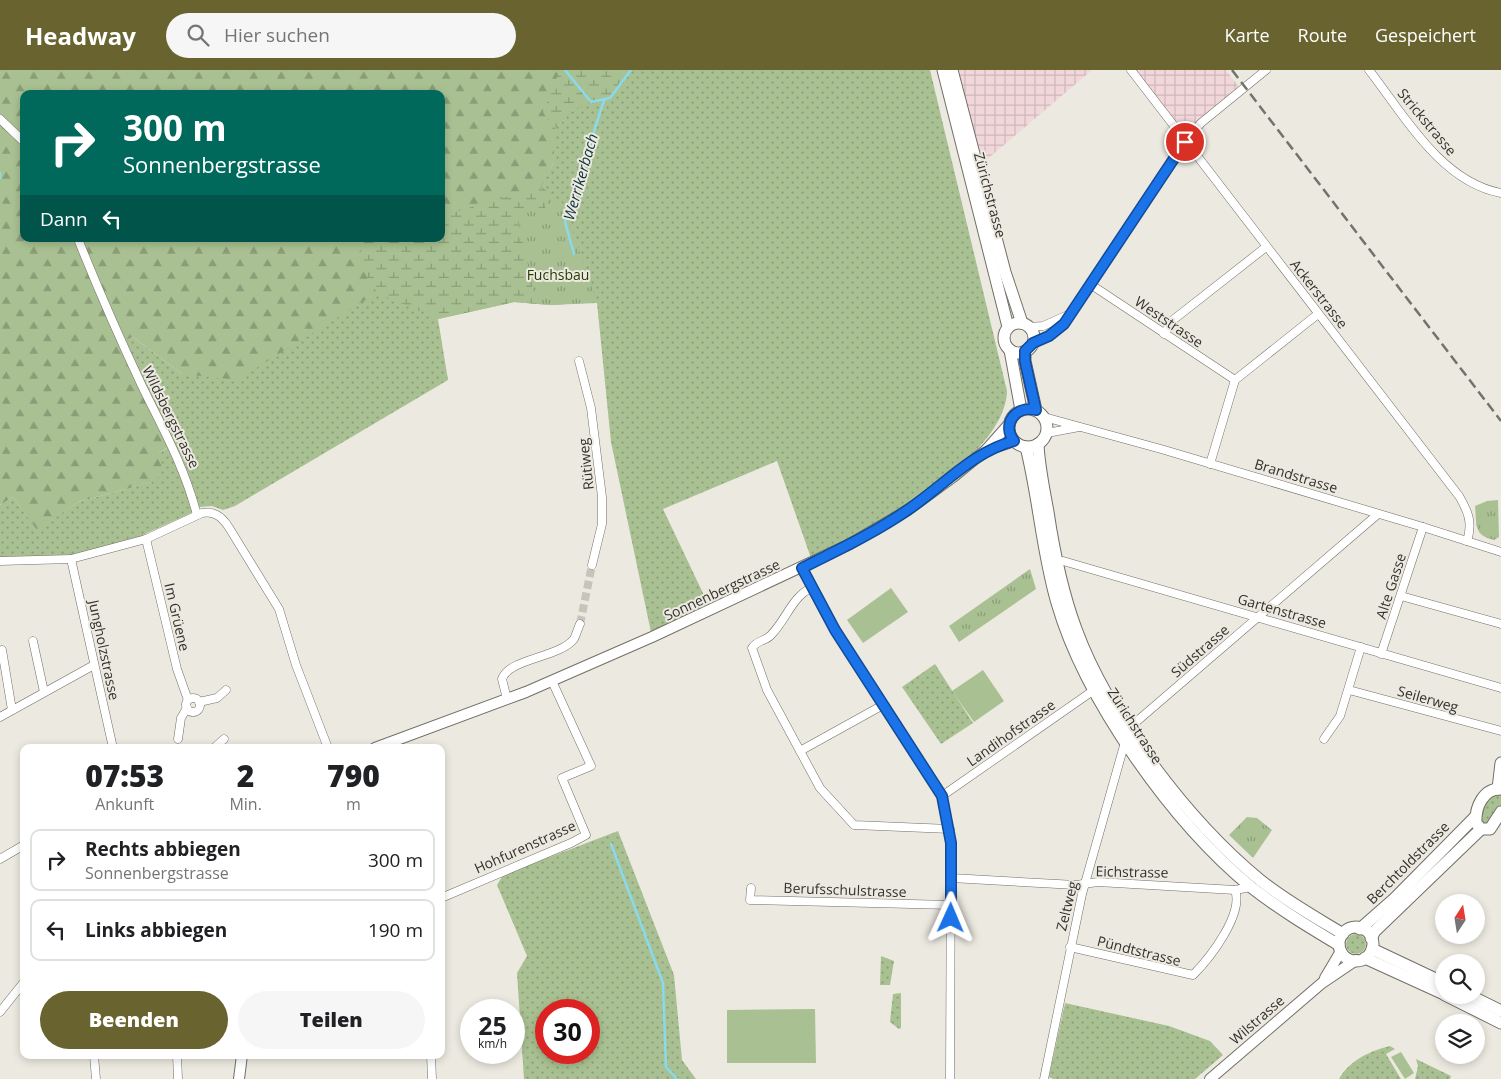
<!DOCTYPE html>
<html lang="de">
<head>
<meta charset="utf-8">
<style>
  :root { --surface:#fff; --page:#f6f6f6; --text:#202124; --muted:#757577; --line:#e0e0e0; --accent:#69632f }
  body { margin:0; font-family:"Open Sans",sans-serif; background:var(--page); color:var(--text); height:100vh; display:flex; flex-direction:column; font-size:19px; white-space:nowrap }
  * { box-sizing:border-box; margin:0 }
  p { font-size:16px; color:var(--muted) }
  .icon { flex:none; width:28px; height:28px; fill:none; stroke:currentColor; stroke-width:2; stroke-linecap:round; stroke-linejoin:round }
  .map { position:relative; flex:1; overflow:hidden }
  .details { position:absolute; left:20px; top:674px; width:425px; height:315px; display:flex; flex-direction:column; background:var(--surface); border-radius:10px; box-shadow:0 2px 8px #0003 }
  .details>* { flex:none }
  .banner { position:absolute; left:20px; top:20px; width:425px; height:152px; border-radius:10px; box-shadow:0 2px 8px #0003; background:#00695c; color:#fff; overflow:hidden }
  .needle { width:32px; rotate:12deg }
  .buttons { position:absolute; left:1435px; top:824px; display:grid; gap:10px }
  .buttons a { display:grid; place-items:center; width:50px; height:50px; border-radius:50%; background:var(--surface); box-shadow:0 2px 8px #0003; font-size:25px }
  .speed { position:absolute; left:460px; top:929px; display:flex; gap:10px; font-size:25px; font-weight:700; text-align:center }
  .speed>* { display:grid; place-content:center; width:65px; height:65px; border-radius:50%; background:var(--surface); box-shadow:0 2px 8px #0003; line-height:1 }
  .speed small { font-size:12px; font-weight:400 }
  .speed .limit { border:8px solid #d22; background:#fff; color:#111 }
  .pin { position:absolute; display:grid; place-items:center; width:42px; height:42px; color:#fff; margin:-21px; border:2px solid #fff; border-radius:50%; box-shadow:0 1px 5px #0007 }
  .me { position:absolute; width:55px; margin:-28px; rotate:1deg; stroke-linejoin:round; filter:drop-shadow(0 0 4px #0008) }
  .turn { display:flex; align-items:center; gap:18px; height:105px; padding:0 20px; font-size:22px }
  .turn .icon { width:65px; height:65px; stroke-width:2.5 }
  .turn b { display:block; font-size:35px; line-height:42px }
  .then { display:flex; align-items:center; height:48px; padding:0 20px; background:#0003; gap:10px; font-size:19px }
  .eta { display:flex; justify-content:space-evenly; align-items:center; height:85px; text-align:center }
  .eta b { font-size:30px; font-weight:800; line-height:35px }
  .action { display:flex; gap:10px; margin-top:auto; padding:10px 20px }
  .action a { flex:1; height:58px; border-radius:30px; background:var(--accent); color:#fff; font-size:20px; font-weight:800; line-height:58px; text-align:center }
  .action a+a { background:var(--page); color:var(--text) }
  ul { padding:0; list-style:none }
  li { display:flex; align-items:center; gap:15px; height:62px; margin:0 10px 8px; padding:0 10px; border:2px solid var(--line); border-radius:10px }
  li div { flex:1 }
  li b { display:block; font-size:19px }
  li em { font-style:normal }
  header { display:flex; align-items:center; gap:30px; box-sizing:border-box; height:70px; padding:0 25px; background:var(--accent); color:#fff }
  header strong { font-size:24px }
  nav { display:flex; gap:28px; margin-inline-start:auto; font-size:18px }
  .search { width:350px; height:45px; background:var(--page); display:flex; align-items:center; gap:12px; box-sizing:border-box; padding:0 18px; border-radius:28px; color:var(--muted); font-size:19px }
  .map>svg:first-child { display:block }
</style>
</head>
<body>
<header>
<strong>Headway</strong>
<div class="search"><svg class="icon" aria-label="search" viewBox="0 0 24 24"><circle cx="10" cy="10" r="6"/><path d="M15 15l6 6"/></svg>Hier suchen</div>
<nav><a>Karte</a><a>Route</a><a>Gespeichert</a></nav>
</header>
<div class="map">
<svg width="1501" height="1009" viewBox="0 0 1501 1009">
  <defs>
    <pattern id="industrial-grid" width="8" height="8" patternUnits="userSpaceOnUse" patternTransform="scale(1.25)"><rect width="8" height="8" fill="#f2d7da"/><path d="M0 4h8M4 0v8" fill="none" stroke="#d0b9bb"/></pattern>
    <pattern id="grass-dots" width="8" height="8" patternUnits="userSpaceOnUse" patternTransform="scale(1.25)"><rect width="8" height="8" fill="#a9c192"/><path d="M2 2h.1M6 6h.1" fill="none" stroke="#8a9d78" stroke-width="1.8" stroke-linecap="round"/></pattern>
    <pattern id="forest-firs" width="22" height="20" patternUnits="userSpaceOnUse" patternTransform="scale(1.25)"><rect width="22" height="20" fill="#a9c192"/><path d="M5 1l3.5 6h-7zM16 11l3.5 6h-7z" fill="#8a9d78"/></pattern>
    <pattern id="wetland-marsh" width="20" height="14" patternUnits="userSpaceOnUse" patternTransform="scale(1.25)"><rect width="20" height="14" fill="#a9c192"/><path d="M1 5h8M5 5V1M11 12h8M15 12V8" fill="none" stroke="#8a9d78"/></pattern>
    <pattern id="park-tufts" width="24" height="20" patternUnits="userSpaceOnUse" patternTransform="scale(1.25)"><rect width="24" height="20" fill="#a9c192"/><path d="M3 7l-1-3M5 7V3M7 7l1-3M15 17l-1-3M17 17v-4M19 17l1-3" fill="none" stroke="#8a9d78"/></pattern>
  </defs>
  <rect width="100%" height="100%" fill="#ece9e0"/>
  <g fill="url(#industrial-grid)">
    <path d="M952,0H1092L977,98Z"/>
    <path d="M1131,0H1226L1241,20L1185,72Z"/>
  </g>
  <g fill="url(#grass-dots)" fill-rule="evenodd">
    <path d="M586,0H930L1007,321C1005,390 866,461 811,488L777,391L663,439L711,540L652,567L611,372L597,233L550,235L514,232L438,249L448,310L235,436L223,440L212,436L200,437L189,444L147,463L126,475L72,489L0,490V435L13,427L37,459L78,432L155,411L159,383L173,375L122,272L133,267L182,304L540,117L554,92V60L574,39Z"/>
    <path d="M935,594L973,653L941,674L902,617Z"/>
    <path d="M1494,724H1501V736L1490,753L1483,755L1479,746L1486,731Z"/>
    <path d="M618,761L674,905L682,990L696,1009H524L517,903L527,886L497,815L503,805ZM546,940H589V982H546Z"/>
    <circle cx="1356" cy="874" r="10"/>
    <path d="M881,886L894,891L890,915H880Z"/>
    <path d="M901,923V958L899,959L890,952L893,924Z"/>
    <path d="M1065,933L1169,956L1210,971L1223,985L1195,1009H1053L1049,1007Z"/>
    <path d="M1390,976L1395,979L1386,984L1401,1009H1339C1350,990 1370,981 1390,976Z"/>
    <path d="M1416,989L1451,1006L1450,1009H1415L1418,996Z"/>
  </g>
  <path fill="url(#forest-firs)" d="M0,0H576L591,32L574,39L554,60V92L541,117L551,124L441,165V24H24V169H425L364,185L377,223L237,310L182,304L133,267L122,272L173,374L159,383L163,400L156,411L78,432L37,460L13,427L0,435Z"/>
  <g fill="url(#wetland-marsh)">
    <path d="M557,0H631L610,28L574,39L554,60L543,42L558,5Z"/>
    <path d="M540,117L560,131L568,140L571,157L597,232L550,235L514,232L438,249L377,223L356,189L365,169H441V146Z"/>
  </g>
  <g fill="url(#park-tufts)">
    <path d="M551,124L560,131L568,140L571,157L597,232L550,235L536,233L517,145L545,138Z"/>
    <path d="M1498,430L1499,467L1494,470C1473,465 1477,455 1475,436L1487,431Z"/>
    <path d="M1030,499L1036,519L959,572L949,556Z"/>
    <path d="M1247,747L1257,748L1272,760L1253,788L1229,765Z"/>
  </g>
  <g fill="#a9c192">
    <path d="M891,518L908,542L863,573L847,550Z"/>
    <path d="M983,600L1004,631L974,652L952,621Z"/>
    <path d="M815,939L816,993H727V940Z"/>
    <path d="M1401,982L1414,1003L1405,1009L1391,987Z"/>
  </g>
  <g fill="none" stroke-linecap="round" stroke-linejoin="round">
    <g stroke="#89daed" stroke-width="2.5">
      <path d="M565,0L591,32L610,28L631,0"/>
      <path d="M0,103V108"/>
      <path d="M574,184L565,152L604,30"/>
      <path d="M611,774L663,913L666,997L677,1009"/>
    </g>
    <path stroke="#c7c4bc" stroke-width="8" stroke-dasharray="8 4" stroke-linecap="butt" d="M580,554L592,495"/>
    <defs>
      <g id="minor">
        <path d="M1131,0L1459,426C1468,441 1473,453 1467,471"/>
        <path d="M1369,0C1404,45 1441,112 1501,123"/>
        <path d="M0,49L24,72"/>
        <path d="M78,169C98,219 119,267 142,316C164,361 184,396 197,445"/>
        <path d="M1090,214L1235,310"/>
        <path d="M1029,257L1043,256L1070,244"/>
        <path d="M1164,264L1173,250L1266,177"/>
        <path d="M1033,273L1049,266L1064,255L1185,72L1201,53L1266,0"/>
        <path d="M579,291L591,338L602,427V454L592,495"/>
        <path d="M1044,347L1161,379L1423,457L1501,482"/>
        <path d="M1047,363L1079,357"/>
        <path d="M1210,394L1235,310L1318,244"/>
        <path d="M146,469L177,599L188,630"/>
        <path d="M71,489L113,678"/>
        <path d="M0,491L71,489L146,469L202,443C214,441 221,446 228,456L279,539L296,595L328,678"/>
        <path d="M1056,493L1063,491L1501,618"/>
        <path d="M802,498L835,560L942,726L951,773L950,1009"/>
        <path d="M811,518C792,527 786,550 771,565C766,571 757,570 752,578L767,620L820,718L854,755L950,759"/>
        <path d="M1401,526L1501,554"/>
        <path d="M33,571L44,622"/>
        <path d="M2,580L12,640"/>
        <path d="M1381,584L1423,457"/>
        <path d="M1349,620L1501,661"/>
        <circle cx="193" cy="635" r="7"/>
        <path d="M507,629L502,609C509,588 559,588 574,569C576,565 578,558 580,554"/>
        <path d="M199,632L217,628L226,620"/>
        <path d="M0,647L94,595"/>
        <path d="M1129,658L1378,444"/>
        <path d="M178,669L181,648L187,638"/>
        <path d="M1324,669L1340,646L1361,577"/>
        <path d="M214,678L224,669"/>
        <path d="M800,681L883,635"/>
        <path d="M942,726L1094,620"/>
        <path d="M0,789L24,775"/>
        <path d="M951,808L1076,815L1098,812L1235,820L1251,817"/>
        <path d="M751,818L750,830L951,835"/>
        <path d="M441,828L571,773L586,765L562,708L591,696L552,611"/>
        <path d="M1070,877L1193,905C1210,888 1244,844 1235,820"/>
        <path d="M0,942L24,912"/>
        <path d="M94,985L96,1009"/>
        <path d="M177,985L178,1009"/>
        <path d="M431,985L432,1009"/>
        <path d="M1044,1009L1082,824L1125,672"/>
      </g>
      <g id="tertiary">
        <path d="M987,380L1014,371"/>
        <path d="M375,678L526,622L652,567L850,474L908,440L953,407L986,380L1009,354"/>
        <path d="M1325,908L1341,881"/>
        <path d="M239,1009L242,985"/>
        <path d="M1210,1009L1322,913L1356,890"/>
      </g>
      <g id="secondary">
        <path d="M943,0L1008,257"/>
        <path d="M952,0L1005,202L1022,253"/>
        <circle cx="1019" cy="268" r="15"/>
        <path d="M1010,280L1021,340"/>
        <path d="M1025,281V291L1036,340"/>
        <circle cx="1028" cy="358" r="19"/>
        <path d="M1038,374C1039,397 1044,419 1048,442C1054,482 1062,521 1076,559C1108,646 1189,752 1260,810C1286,831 1315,847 1343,864"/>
        <path d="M1026,377C1039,429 1042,482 1057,533C1085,630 1173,753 1251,817C1279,839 1309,857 1339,875"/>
        <path d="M1498,719L1501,693"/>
        <path d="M1501,719C1483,718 1475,738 1476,753L1481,759H1490L1501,742"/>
        <circle cx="1356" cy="874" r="17"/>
        <path d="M1360,859L1393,830L1475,747"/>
        <path d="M1371,868L1375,861L1481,759"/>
        <path d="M1372,879L1444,913"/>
        <path d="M1365,888L1444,924"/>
        <path d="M1445,925L1501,953"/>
        <path d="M1469,925L1501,941"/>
      </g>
    </defs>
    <use href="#minor" stroke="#726f67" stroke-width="9"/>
    <use href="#tertiary" stroke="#726f67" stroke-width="12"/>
    <use href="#secondary" stroke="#726f67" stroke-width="13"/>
    <use href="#minor" stroke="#fff" stroke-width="8"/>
    <use href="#tertiary" stroke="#fff" stroke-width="10"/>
    <use href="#secondary" stroke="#fff" stroke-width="11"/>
    <path stroke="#74726d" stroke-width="2.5" stroke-dasharray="10 5" stroke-linecap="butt" d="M1232,0L1501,351"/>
  </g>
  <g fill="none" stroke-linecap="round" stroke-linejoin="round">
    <defs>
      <path id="route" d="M951,848V773L942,726L835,560L802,498C838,480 876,462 909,439C943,416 974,381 1014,371C1001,354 1016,335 1036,340L1025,291V281L1033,273L1049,266L1064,254L1185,72"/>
    </defs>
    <use href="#route" stroke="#114b97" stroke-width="12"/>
    <use href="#route" stroke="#1a73e8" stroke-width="9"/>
  </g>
  <g text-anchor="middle" stroke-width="4" stroke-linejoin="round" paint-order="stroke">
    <g font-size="14" fill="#33312e" stroke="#ece9e0">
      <text transform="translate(1427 52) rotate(50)" y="5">Strickstrasse</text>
      <text transform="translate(990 125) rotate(75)" y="5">Zürichstrasse</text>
      <text transform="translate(1319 224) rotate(52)" y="5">Ackerstrasse</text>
      <text transform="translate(1169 252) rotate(34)" y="5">Weststrasse</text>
      <text transform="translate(171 347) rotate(64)" y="5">Wildsbergstrasse</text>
      <text transform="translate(586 394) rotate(-96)" y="5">Rütiweg</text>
      <text transform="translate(1296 406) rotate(17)" y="5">Brandstrasse</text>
      <text transform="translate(1391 516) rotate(-72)" y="5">Alte Gasse</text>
      <text transform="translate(722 520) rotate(-25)" y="5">Sonnenbergstrasse</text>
      <text transform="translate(1282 541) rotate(16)" y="5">Gartenstrasse</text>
      <text transform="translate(177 547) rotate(77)" y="5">Im Grüene</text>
      <text transform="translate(104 580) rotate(78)" y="5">Jungholzstrasse</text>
      <text transform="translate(1200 581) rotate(-41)" y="5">Südstrasse</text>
      <text transform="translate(1428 629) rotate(16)" y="5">Seilerweg</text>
      <text transform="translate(1135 656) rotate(57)" y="5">Zürichstrasse</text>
      <text transform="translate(1011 663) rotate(-35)" y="5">Landihofstrasse</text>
      <text transform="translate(525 777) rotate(-24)" y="5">Hohfurenstrasse</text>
      <text transform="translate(1408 793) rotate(-45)" y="5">Berchtoldstrasse</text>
      <text transform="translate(1132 802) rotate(1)" y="5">Eichstrasse</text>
      <text transform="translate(845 820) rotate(2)" y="5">Berufsschulstrasse</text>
      <text transform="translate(1067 836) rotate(-76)" y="5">Zeltweg</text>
      <text transform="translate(1139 881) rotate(14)" y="5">Pündtstrasse</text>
      <text transform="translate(1257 950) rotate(-41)" y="5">Wilstrasse</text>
    </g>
    <g font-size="14" fill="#253d00" stroke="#ece9e0">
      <text x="558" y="210">Fuchsbau</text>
    </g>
    <g font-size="15" font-style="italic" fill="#0a323a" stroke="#ece9e0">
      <text transform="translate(581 107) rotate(-74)" y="5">Werrikerbach</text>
    </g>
  </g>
</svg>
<div class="buttons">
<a><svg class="needle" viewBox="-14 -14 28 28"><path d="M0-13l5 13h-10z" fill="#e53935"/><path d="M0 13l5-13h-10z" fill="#757577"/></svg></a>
<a><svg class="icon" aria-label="search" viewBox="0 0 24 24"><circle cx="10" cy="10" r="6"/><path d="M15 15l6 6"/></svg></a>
<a><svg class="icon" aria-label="layers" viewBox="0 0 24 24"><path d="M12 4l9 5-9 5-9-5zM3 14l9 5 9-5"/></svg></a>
</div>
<div class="speed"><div>25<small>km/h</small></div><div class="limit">30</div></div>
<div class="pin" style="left:1185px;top:72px;background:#d93025"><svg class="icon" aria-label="arrive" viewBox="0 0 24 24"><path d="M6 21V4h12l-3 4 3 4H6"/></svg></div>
<svg class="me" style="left:951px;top:848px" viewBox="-20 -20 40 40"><path d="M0-17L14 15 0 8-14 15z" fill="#1a73e8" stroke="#fff" stroke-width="4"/></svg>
<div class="banner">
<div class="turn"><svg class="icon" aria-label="right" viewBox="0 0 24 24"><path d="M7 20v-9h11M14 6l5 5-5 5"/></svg><div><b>300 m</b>Sonnenbergstrasse</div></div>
<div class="then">Dann<svg class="icon" aria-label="left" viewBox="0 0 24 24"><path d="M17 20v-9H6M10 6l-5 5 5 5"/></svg></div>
</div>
<section class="details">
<div class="eta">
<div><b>07:53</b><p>Ankunft</p></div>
<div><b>2</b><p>Min.</p></div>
<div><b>790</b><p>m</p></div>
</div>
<ul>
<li><svg class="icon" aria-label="right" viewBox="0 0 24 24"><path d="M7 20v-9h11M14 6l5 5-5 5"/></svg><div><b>Rechts abbiegen</b><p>Sonnenbergstrasse</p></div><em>300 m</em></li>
<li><svg class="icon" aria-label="left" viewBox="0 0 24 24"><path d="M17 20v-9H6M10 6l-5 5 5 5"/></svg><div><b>Links abbiegen</b></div><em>190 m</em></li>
</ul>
<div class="action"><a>Beenden</a><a>Teilen</a></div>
</section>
</div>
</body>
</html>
